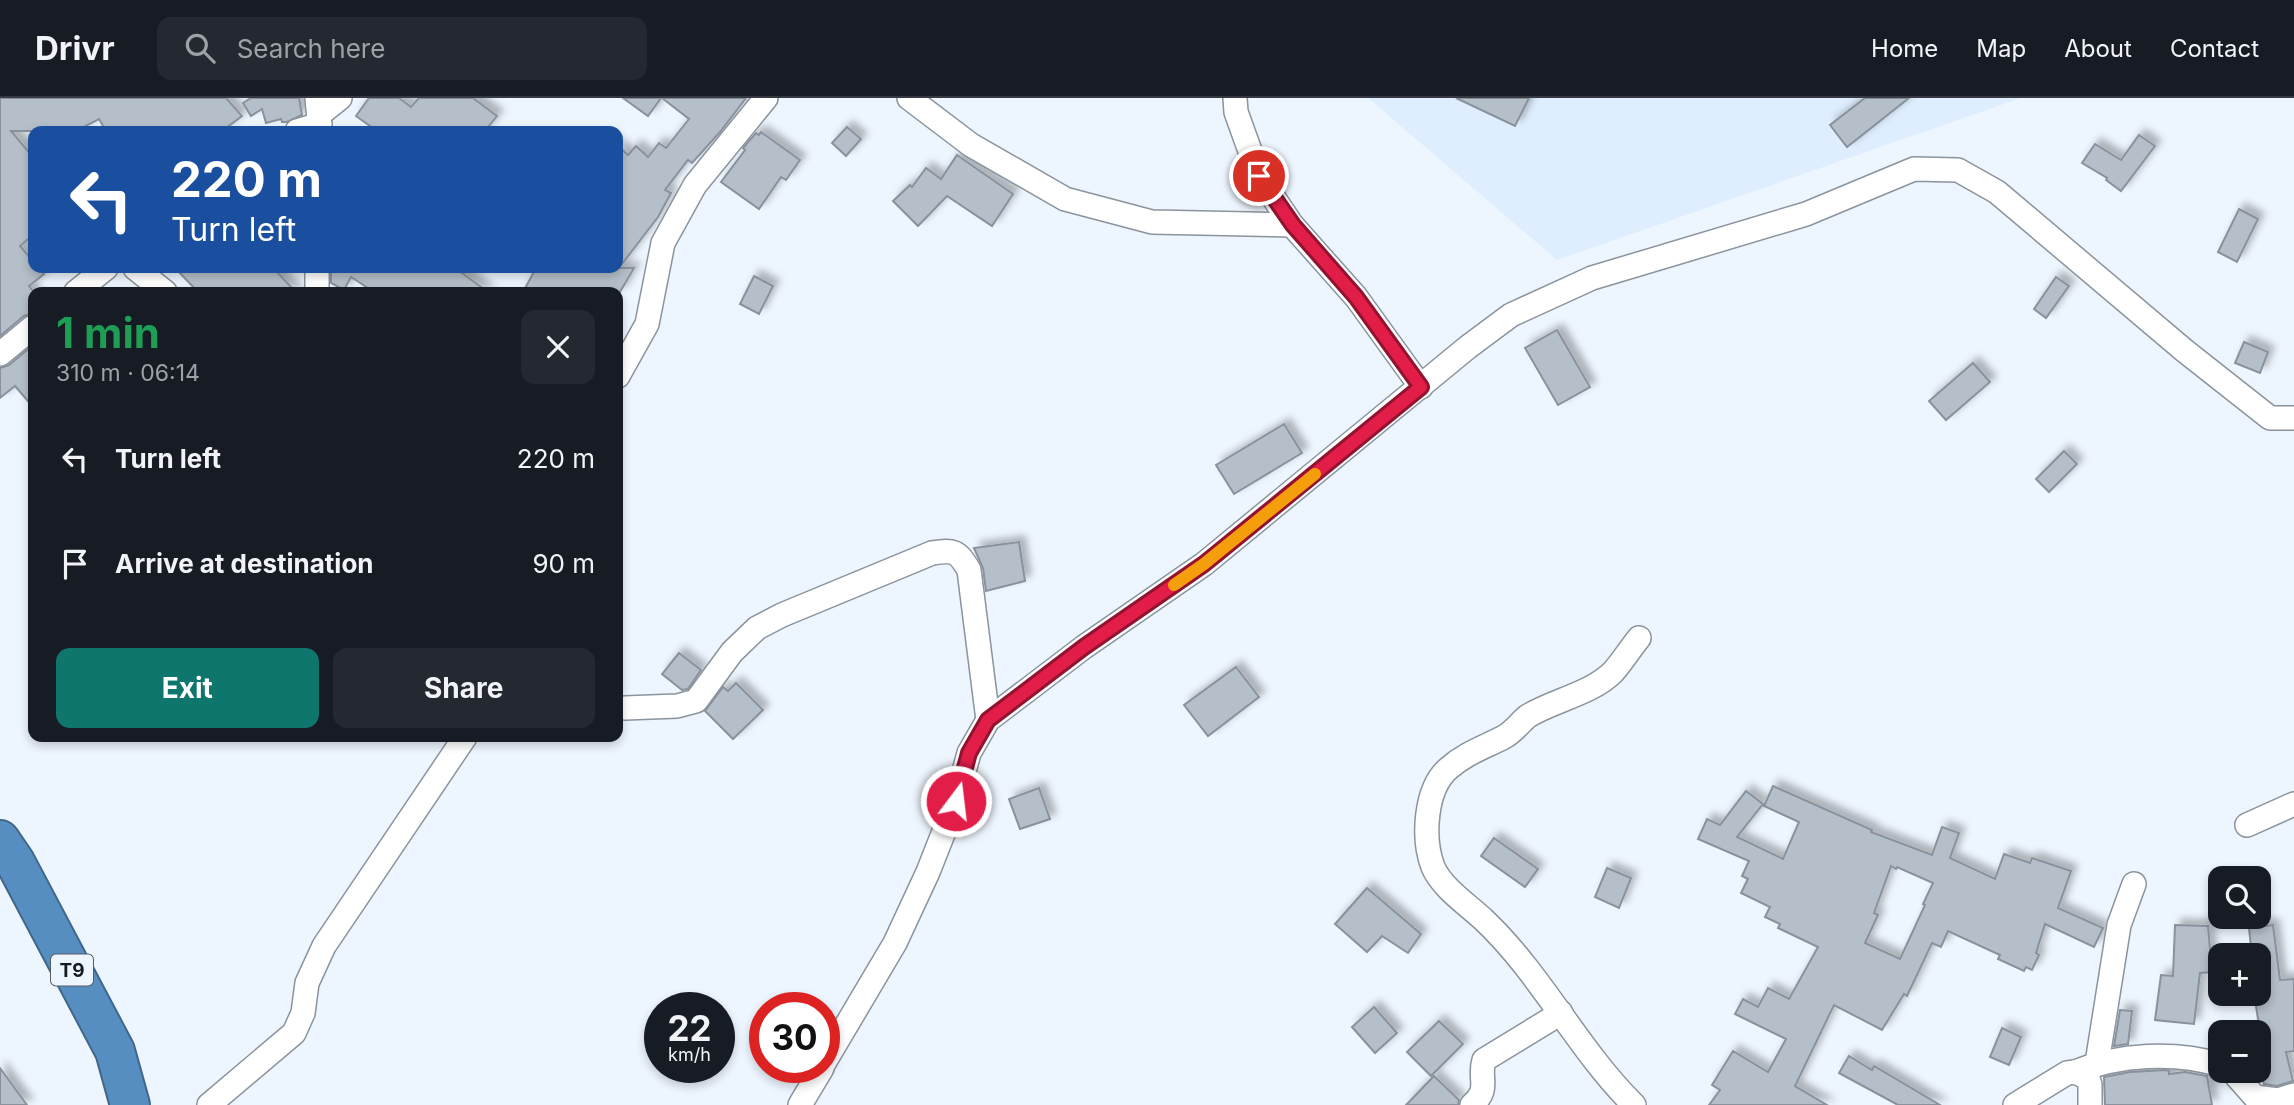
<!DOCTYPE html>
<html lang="en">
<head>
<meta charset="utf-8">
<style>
  :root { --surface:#171b24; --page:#242831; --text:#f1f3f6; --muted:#9ea1a6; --line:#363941; --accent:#0f766e }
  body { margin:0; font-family:Inter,sans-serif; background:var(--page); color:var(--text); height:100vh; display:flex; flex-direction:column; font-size:26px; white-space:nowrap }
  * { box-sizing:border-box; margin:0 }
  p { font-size:23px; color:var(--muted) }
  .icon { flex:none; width:38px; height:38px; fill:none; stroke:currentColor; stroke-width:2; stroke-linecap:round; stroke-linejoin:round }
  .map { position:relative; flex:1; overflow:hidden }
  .details { position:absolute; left:28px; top:189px; width:595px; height:455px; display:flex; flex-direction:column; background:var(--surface); border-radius:14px; box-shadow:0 4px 10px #0003 }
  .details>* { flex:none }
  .hud { position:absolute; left:28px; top:28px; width:595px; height:147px; border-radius:14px; box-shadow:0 4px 10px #0003; background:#1a4fa0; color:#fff; overflow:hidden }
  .buttons { position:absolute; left:2208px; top:768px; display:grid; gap:14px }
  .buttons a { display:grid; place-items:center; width:63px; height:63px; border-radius:14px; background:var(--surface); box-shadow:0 4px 10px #0003; font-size:35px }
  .speed { position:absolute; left:644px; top:894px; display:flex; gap:14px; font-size:35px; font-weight:700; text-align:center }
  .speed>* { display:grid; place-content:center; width:91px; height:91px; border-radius:50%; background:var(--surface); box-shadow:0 4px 10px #0003; line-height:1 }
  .speed small { font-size:18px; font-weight:400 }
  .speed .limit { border:10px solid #d22; background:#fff; color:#111 }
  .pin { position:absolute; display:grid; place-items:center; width:60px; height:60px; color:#fff; margin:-30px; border:4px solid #fff; border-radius:50%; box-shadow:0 2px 7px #0007 }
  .me { position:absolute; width:77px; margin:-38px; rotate:15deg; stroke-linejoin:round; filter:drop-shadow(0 0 5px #0008) }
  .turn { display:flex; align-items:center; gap:24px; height:147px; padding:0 28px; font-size:32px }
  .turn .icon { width:91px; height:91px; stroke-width:2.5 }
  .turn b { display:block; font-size:49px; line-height:60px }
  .round { display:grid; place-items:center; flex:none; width:74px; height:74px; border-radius:14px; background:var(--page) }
  .head { display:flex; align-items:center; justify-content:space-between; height:119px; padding:0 28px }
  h1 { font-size:42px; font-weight:700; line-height:52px; color:#1e9e55 }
  .primary-button { display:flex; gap:14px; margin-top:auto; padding:14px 28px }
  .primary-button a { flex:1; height:80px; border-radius:14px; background:var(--accent); color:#fff; font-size:28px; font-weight:700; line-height:80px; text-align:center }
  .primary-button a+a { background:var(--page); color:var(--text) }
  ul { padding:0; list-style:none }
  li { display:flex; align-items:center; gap:21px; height:105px; padding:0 28px }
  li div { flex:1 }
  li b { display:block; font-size:26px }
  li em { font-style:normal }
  header { display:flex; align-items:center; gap:42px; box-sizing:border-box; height:98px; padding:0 35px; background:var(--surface); border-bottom:2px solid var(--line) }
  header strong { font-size:33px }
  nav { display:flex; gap:38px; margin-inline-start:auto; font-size:24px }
  .search { width:490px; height:63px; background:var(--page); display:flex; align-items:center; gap:18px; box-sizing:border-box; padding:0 24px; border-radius:14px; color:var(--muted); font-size:26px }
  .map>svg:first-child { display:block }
</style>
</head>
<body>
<header>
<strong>Drivr</strong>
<div class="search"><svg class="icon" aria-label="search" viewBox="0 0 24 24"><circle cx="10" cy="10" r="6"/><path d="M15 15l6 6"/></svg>Search here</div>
<nav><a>Home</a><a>Map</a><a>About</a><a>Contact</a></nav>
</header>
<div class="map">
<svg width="2294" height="1007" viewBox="0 0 2294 1007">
  <defs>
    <filter id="shadow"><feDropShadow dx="6" dy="-6" stdDeviation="3.5" flood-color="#0004"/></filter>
  </defs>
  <rect width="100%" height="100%" fill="#edf5fe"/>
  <path fill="#deeeff" d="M1368,0H2021L1557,162Z"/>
  <g fill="#b5bfc9" stroke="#89929c" stroke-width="2" fill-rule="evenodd" filter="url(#shadow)">
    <path d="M0,0H226L242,18L222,33H106L99,21L76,33H11L33,59V137L20,148L33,163V170H39L44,176L29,188L33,193V215L24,218L0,238Z"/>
    <path d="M251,0H299L302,17L287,24H282L281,21L266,25L262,11L251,18L243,5Z"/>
    <path d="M369,0H399L411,9L419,0H473L497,18L485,33H377L356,18Z"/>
    <path d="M623,0H661L648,18Z"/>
    <path d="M662,0H746L720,34L692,65L688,62L665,92L671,95L658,119L619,170H634L620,194H523L536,170H618V48L628,57L636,48L648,59L659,45L666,50L689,21Z"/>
    <path d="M1456,0H1529L1515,28Z"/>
    <path d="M1865,0H1909L1847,49L1830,27Z"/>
    <path d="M847,29L861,41L846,58L832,45Z"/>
    <path d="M761,34L800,62L786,82L781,79L759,111L721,84L745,52L743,50L756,35L759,37Z"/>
    <path d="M2139,37L2155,48L2121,93L2106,82L2107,80L2082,65L2095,46L2121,62Z"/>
    <path d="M957,57L1013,96L992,128L947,98L918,128L893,103L910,87L912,89L926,70L941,81Z"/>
    <path d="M2239,111L2258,121L2237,164L2218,154Z"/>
    <path d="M175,170H273L296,194H198Z"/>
    <path d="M331,170H455L488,194H374L351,179L344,192L331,185Z"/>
    <path d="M754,178L773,188L759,216L740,206Z"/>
    <path d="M2056,179L2069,188L2046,220L2034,211Z"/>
    <path d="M1557,232L1590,289L1558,307L1525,250Z"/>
    <path d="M2244,244L2268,254L2260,275L2235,265Z"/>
    <path d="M33,247V309L15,288L0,300V270L9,267Z"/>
    <path d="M1973,265L1990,284L1946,322L1929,303Z"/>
    <path d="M1284,326L1302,355L1234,396L1216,367Z"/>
    <path d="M2064,353L2077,366L2049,394L2036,381Z"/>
    <path d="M1019,444L1025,483L986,493L983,470L974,450Z"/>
    <path d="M679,555L701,572L688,591L682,592L662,576Z"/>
    <path d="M1236,569L1259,599L1208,638L1184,607Z"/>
    <path d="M736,585L763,612L733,641L705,613L723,589L728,593Z"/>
    <path d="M1773,688L1872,732L1871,734L1932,757L1942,729L1959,735L1950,760L1995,781L2004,756L2030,765L2032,760L2071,773L2058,810L2103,830L2094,849L2045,826L2036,855L2039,857L2032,872L2026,869L2024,873L1998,861L2000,857L1948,833L1941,849L1932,845L1907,898L1904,896L1882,932L1834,907L1795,988L1827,1007H1709L1720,992L1712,987L1733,953L1768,974L1786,941L1735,916L1743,901L1758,909L1768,890L1789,901L1818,849L1778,830L1780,826L1765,819L1770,809L1741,795L1748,781L1742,778L1749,763L1698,741L1707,721L1720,727L1746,693L1763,706L1737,739L1783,761L1799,724L1764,708ZM1891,768L1896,771L1897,769L1933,785L1923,806L1925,807L1900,861L1865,845L1878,817L1874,815Z"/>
    <path d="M1039,690L1050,721L1020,731L1009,701Z"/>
    <path d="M1494,740L1538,771L1525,789L1481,758Z"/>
    <path d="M1607,770L1631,780L1619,810L1595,799Z"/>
    <path d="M1367,790L1421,836L1408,855L1382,838L1367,854L1335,826Z"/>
    <path d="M2175,827L2208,828L2212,874L2200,875L2194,926L2155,922L2161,877L2173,878Z"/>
    <path d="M2273,827L2280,882L2294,881V953L2286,954L2293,983L2277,988L2264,986L2262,979L2266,978L2260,952H2263L2254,896H2259V858H2252L2249,830Z"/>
    <path d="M1374,909L1397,935L1375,955L1352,929Z"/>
    <path d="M2120,912L2132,913L2128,946L2114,948Z"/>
    <path d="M1439,923L1463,946L1431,978L1407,954Z"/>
    <path d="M2002,930L2021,939L2009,967L1990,959Z"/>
    <path d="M1849,958L1872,972L1874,968L1940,1007H1898L1839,975Z"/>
    <path d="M0,970L27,1007H0Z"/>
    <path d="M2166,972L2169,973V976L2185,974L2207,978L2212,1007H2105L2104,979L2130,974Z"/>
    <path d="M1434,978L1459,1002L1458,1007H1406Z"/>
  </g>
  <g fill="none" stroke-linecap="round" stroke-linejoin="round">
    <defs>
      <g id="street">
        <path d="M317,0L320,33"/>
        <path d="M909,0L971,47L1065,101L1152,124L1292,127"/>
        <path d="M1235,0L1236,14L1259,78L1292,127L1356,199L1421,289"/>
        <path d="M320,16L340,0"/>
        <path d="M297,33L320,26"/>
        <path d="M135,170L165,194"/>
        <path d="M76,194L106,170"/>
        <path d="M317,194V170"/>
        <path d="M0,256L33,229"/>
        <path d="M618,278L647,226L663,145L695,87L766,0"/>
        <path d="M625,610L677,608L696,603L732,554L757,530L782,517L932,455C954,452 957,452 969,472L988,622"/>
        <path d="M2247,727L2294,706"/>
        <path d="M824,965L895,845L928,774L956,703L969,655L988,622L1084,549L1204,466L1468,249L1511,217L1592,180L1806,116L1914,71L1958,72L1997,94L2185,253L2270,320H2294"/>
        <path d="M2097,965L2119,827L2134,786"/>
        <path d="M2232,973L2255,999L2278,1002L2294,997"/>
        <path d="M2075,974C2119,956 2175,953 2221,967"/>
        <path d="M209,1007L294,935L303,915L307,885L324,848L465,639"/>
        <path d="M800,1007L822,970"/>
        <path d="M1472,1007C1491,990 1478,981 1484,962L1561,915"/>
        <path d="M1634,1007C1578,952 1542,877 1484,822C1468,807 1442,790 1433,769C1422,740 1425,690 1449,670C1466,655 1485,649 1504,639C1514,634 1520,624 1528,618C1554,602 1591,596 1613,574C1622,564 1630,551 1639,540"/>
        <path d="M2015,1007L2067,975L2075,974L2088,980L2090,987V1007"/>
      </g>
      <path id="highway" d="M0,742L15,764L115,953L130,1007"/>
    </defs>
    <use href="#street" stroke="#8a949d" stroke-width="26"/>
    <use href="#highway" stroke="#406688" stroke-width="42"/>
    <use href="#street" stroke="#fff" stroke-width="23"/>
    <use href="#highway" stroke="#568ec1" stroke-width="38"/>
  </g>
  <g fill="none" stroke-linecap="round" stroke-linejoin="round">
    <defs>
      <path id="route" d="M956,703L969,655L988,622L1084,549L1204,466L1421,289L1356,199L1293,127L1259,78"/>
    </defs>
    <use href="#route" stroke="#92132f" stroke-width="18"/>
    <use href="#route" stroke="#e11d48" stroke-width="12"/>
    <path stroke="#f59e0b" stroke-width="12" d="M1174,487L1204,466L1315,376"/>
  </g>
  <g text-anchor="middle" stroke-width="7" stroke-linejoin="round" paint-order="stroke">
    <rect fill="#edf5fe" stroke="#575c62" stroke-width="2" x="51" y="856.5" width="42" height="31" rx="5"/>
    <g font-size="19" font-weight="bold" fill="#171b1f">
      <text x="72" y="879">T9</text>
    </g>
  </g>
</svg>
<div class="buttons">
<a><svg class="icon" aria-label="search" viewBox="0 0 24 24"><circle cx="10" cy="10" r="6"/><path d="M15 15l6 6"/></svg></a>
<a>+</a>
<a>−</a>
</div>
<div class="speed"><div>22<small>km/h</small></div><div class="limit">30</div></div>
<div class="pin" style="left:1259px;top:78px;background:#d93025"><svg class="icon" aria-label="arrive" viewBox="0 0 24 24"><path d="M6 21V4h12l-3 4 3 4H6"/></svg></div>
<svg class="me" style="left:956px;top:703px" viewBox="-20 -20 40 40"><circle r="17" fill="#e11d48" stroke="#fff" stroke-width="3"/><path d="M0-11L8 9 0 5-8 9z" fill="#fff"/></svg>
<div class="hud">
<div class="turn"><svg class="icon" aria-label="left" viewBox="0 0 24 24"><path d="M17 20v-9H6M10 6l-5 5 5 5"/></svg><div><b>220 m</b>Turn left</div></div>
</div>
<section class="details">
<div class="head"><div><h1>1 min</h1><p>310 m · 06:14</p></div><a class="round"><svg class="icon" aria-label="close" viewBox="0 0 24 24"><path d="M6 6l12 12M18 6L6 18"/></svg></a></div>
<ul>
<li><svg class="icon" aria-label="left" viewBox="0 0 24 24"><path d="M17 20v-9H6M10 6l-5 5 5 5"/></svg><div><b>Turn left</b></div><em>220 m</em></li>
<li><svg class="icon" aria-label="arrive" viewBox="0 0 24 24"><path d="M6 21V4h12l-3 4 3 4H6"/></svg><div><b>Arrive at destination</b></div><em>90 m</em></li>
</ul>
<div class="primary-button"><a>Exit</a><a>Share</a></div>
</section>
</div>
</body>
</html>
